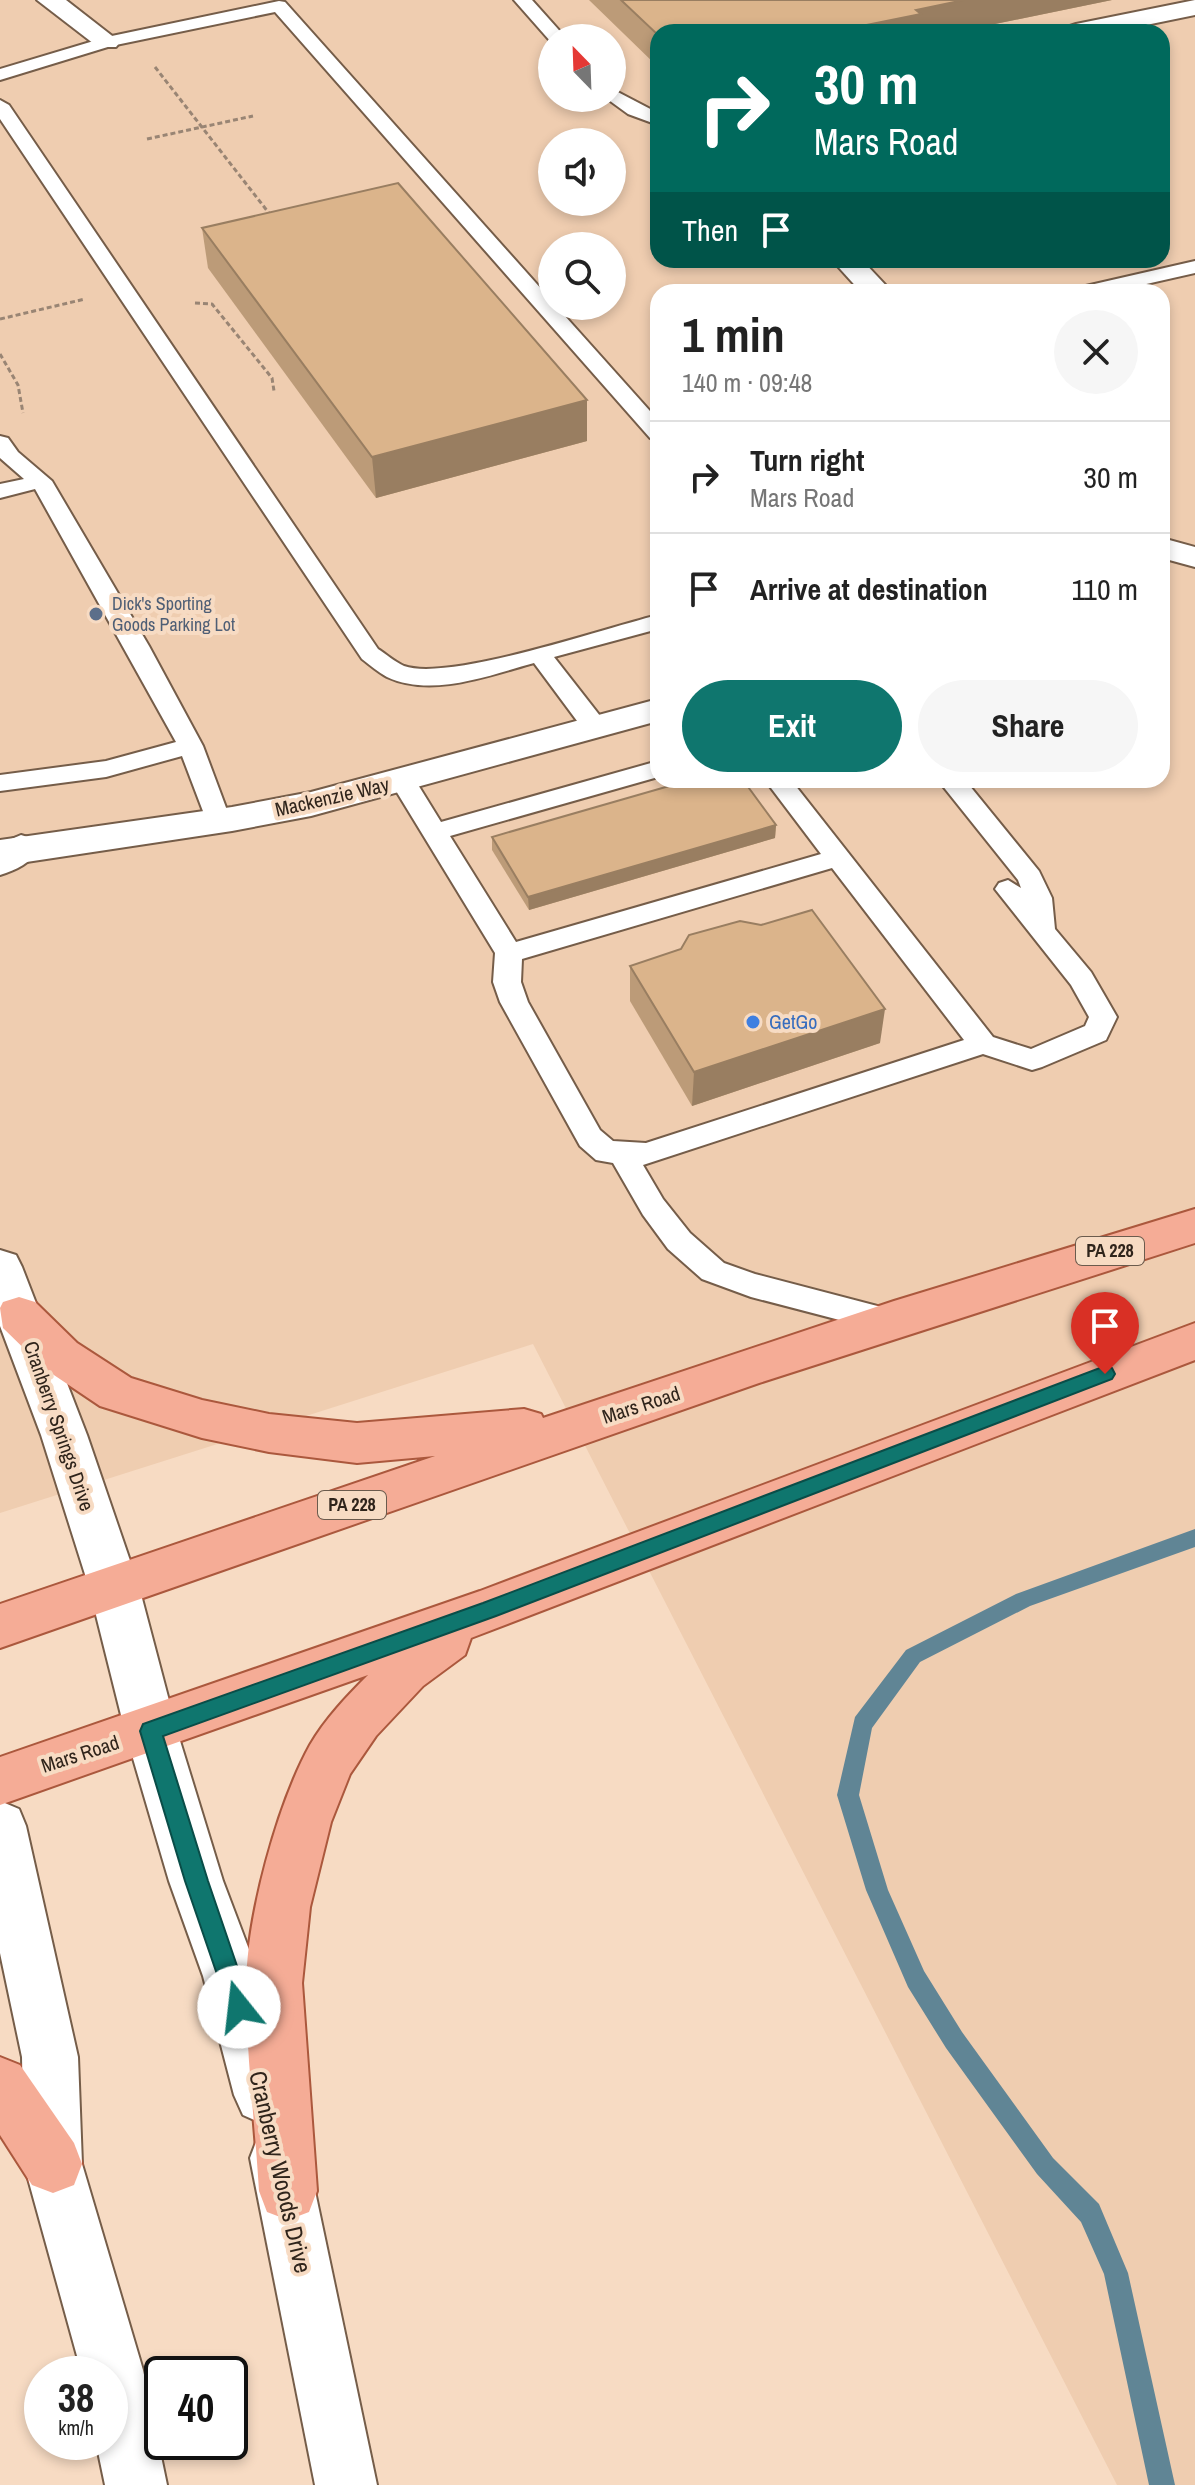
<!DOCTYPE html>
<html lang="en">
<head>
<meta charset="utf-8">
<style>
  :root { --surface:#fff; --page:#f6f6f6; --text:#222; --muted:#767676; --line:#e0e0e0; --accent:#0f766e }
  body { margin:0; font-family:"Archivo Narrow",sans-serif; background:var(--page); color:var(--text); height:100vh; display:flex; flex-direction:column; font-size:30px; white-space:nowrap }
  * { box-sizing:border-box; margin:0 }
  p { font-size:26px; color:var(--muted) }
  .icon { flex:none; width:44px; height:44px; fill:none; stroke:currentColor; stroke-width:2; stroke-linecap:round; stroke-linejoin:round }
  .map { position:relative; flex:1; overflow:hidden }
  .sheet { position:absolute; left:650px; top:284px; width:520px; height:504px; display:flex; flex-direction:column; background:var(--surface); border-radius:24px; box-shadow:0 4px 12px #0003 }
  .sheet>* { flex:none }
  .top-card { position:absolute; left:650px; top:24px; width:520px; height:244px; border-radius:24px; box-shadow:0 4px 12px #0003; background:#00695c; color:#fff; overflow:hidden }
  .needle { width:52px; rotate:337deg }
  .tools { position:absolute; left:538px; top:24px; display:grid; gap:16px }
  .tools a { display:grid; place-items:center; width:88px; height:88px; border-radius:50%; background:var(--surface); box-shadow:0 4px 12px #0003; font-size:40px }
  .speed { position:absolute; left:24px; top:2356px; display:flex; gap:16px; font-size:40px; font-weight:700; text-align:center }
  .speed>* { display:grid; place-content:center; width:104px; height:104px; border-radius:50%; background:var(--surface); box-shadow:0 4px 12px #0003; line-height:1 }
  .speed small { font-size:20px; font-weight:400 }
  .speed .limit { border:4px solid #111; border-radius:12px; background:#fff; color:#111 }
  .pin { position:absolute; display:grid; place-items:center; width:68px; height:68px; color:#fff; margin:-82px -34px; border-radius:50% 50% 50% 0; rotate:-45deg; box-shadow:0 0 8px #0007 }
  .pin .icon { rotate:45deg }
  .me { position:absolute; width:88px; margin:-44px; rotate:344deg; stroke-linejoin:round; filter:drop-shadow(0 0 6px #0008) }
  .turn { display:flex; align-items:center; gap:28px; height:168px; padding:0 32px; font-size:36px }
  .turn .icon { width:104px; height:104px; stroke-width:2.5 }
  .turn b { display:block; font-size:56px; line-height:68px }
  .then { display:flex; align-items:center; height:76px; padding:0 32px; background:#0003; gap:16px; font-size:30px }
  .round { display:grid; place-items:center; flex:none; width:84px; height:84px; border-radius:42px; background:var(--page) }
  .headline { display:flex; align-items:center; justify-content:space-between; height:136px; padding:0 32px }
  h1 { font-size:48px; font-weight:800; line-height:60px }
  .button { display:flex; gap:16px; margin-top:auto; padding:16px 32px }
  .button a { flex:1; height:92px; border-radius:48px; background:var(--accent); color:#fff; font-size:32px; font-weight:800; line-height:92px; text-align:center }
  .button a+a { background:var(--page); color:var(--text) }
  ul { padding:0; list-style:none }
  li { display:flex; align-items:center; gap:24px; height:112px; padding:0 32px; border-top:2px solid var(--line) }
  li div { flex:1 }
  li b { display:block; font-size:30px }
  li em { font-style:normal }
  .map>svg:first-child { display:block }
</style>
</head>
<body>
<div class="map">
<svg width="1195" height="2485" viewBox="0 0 1195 2485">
  <rect width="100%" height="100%" fill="#f7dbc3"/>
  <path fill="#efcdb0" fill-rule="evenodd" d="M0,0H1195V2485H1117L533,1344L0,1513ZM658,32H1162V260H658ZM552,38H612V98H552ZM552,142H612V202H552ZM552,246H612V306H552ZM658,292H1162V780H658Z"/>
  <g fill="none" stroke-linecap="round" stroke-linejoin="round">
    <path fill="#608595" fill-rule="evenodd" d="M1195,1529V1547L1030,1606L920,1662L872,1728L859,1795L888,1890L924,1971L962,2032L1053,2158L1099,2204L1128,2273L1175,2485H1149L1104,2274L1081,2222L1037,2174L946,2048L908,1987L866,1890L837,1795L855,1717L906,1650L1016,1594Z"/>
    <defs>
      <g id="service">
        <path d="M514,0H532L566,38H552L551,42Z"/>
        <path d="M279,1L285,2L552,301V306H556L658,420V439L650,438L275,12L111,46L0,80V69L107,37Z"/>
        <path d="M612,89L658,113V125L628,114L606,98H612Z"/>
        <path d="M0,100L9,105L378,649C386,654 395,662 404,666C449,682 605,628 658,615V629L554,657L604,721L607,727L604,733H586L534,663C490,675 432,698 387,677C378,672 370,665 362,659L0,119Z"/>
        <path d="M1195,261V273L1111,292H1074L1077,288Z"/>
        <path d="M0,436L8,438L18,452L52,481L149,646L203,746L231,821L227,827L218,829L209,827L182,756L106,777L0,791V775L106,761L176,742L35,489L0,498V484L24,479L0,458Z"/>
        <path d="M658,761V777L450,836L516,942L821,854L765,780H791L993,1037L1031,1049L1085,1026L1089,1017L1071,985L995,889L999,883L1008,880L1021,888L1018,880L938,780H965L1039,871L1052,898L1055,929L1091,972L1117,1017L1106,1040L1042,1067L1032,1070L983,1054L643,1165L663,1199L690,1233L724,1263L755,1274L904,1313L908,1322L904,1331L893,1334L751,1297L702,1279L668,1249L643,1215L613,1163L596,1160L580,1146L500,1002L493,982L495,953L390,781L394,775L403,773L412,775L441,822ZM832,868L964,1040L646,1143L613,1141L600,1130L528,1002L521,982L522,959Z"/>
      </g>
      <g id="minor">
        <path d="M37,0H66L120,42L116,47H98Z"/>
        <path d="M1195,0V15L1112,32H1063L1067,27L1076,24Z"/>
        <path d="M832,260H862L892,292H861Z"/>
        <path d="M1162,538L1195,547V567L1162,558Z"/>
        <path d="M658,699V721L311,816L232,831L0,866V840L232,807L311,792Z"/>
      </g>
      <g id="tertiary">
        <path d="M21,835L34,839L40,848C31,863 16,870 0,875V844Z"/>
        <path d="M0,1250L16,1255L22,1267L87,1435L139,1587L177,1731L223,1881L259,1976L292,2095L283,2115L263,2124L243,2115L234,2095L203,1976L169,1881L125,1731L89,1587L41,1435L0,1326Z"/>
        <path d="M0,1801L19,1809L26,1826L78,2057L82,2164L143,2370L167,2485H105L96,2442H110V2374H82L24,2164L22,2057L0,1953Z"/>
        <path d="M279,2129L300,2137L308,2158L377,2485H315L250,2158L258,2137Z"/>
      </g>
      <g id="primary">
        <path d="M1195,1209V1243L759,1383L0,1648V1604L435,1456L357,1463L269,1452L202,1438L100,1406L45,1369L3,1328L0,1308L3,1302L19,1297L35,1302L77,1343L131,1378L202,1400L269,1414L357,1423L524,1409L541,1414L543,1418L894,1301Z"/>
        <path d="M1195,1323V1360L471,1638L465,1655L423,1686L376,1736L350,1774L331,1822L310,1907L302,1983L317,2191L309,2212L288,2220L267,2212L259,2191C255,2123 246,2053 246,1985C247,1916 277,1805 310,1745C325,1719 347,1696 368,1675L0,1805V1757L480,1591Z"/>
        <path d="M0,2057L20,2065L74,2143L82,2164L74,2185L53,2193L32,2185L0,2135Z"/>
      </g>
    </defs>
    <use href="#service" stroke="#755d49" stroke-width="4"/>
    <use href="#minor" stroke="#755d49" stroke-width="4"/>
    <use href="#tertiary" stroke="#755d49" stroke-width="4"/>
    <use href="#primary" stroke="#ab583d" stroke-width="4"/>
    <g stroke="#998574" stroke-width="3" stroke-dasharray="5 3" stroke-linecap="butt">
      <path d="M155,67L272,217"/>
      <path d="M147,139L253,116"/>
      <path d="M195,303L212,304L272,378L274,391"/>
      <path d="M0,319L85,299"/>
      <path d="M0,354L18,385L23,413"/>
    </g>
    <use href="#service" fill="#fff" fill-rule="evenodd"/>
    <use href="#minor" fill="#fff" fill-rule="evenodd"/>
    <use href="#tertiary" fill="#fff" fill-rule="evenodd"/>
    <use href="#primary" fill="#f5ac96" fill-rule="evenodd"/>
  </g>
  <g fill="#bc9b78">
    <path d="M589,0H1112L956,32H658V67Z"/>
    <path d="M202,228L587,441L376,498L208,268Z"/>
    <path d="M776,825L775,838L529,910L492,850V837Z"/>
    <path d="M630,966L880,1043L692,1106L630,1001Z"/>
  </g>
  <g fill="#997e61">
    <path d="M964,0H1112L956,32H856V27L916,10Z"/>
    <path d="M587,400V441L376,498L372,457Z"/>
    <path d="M776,825L775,838L529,910L528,897Z"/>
    <path d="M885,1009L880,1043L692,1106L694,1072Z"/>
  </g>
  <g fill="#dbb48b" stroke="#997e61" stroke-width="2">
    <path d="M621,0H964L916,10L921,14L856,27L861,32H658V35Z"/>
    <path d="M398,183L587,400L372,457L202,228Z"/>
    <path d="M690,780H743L776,825L528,897L492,837Z"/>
    <path d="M812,910L885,1009L694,1072L630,966L681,949L689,935L740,921L761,925Z"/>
  </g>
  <path fill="#0f766e" stroke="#0a4d48" stroke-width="2" d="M1105,1366L1112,1368L1115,1374L1112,1379L496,1616L163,1736L208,1881L251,2007L247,2015L239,2018L231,2015L185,1881L140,1731L143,1724L483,1603Z"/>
  <circle fill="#5c6f8a" stroke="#f7dbc3" stroke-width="3" cx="96" cy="614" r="8"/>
  <circle fill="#3f7fe0" stroke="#f7dbc3" stroke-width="3" cx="753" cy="1022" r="8"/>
  <g text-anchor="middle" stroke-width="8" stroke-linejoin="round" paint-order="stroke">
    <g font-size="18" fill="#4e5e75" stroke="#f7dbc3" text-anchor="start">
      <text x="112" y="610">Dick's Sporting<tspan x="112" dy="21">Goods Parking Lot</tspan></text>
    </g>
    <g fill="#f7dbc3" stroke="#6b5b4d" stroke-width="2">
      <rect x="1076" y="1237" width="68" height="28" rx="6"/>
      <rect x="318" y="1491" width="68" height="28" rx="6"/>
    </g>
    <g font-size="18" font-weight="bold" fill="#2f241b">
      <text x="1110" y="1257">PA 228</text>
      <text x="352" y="1511">PA 228</text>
    </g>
    <g font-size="20" fill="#2f241b" stroke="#f7dbc3">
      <text transform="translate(332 797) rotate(-13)" y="7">Mackenzie Way</text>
      <text transform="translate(641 1405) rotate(-18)" y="7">Mars Road</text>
      <text transform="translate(59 1426) rotate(71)" y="7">Cranberry Springs Drive</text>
      <text transform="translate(80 1754) rotate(-18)" y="7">Mars Road</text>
    </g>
    <g font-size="20" fill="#366cbe" stroke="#f7dbc3" text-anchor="start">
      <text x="769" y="1029">GetGo</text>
    </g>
    <g font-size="24" fill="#2f241b" stroke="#f7dbc3">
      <text transform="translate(280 2172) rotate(77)" y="8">Cranberry Woods Drive</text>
    </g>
  </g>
</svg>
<div class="tools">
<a><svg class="needle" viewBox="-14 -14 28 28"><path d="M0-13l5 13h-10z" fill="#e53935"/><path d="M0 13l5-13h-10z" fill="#767676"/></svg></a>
<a><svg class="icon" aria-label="sound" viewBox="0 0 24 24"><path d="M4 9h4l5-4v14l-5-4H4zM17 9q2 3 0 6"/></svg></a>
<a><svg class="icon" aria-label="search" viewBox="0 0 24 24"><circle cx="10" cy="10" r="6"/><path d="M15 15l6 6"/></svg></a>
</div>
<div class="speed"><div>38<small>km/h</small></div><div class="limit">40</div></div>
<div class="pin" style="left:1105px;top:1374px;background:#d93025"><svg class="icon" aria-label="arrive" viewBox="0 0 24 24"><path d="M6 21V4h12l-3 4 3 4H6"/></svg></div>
<svg class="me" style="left:239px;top:2007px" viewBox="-20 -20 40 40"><circle r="19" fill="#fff"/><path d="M0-13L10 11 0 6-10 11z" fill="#0f766e"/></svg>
<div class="top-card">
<div class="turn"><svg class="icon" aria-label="right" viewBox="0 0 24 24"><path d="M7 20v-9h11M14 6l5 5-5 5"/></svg><div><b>30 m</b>Mars Road</div></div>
<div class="then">Then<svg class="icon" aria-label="arrive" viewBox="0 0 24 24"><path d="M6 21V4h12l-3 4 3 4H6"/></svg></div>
</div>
<section class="sheet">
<div class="headline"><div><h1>1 min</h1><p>140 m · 09:48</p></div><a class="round"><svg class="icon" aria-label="close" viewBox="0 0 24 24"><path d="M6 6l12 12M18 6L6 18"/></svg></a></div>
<ul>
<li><svg class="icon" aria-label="right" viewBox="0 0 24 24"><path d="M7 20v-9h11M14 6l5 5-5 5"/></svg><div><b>Turn right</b><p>Mars Road</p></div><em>30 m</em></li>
<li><svg class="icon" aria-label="arrive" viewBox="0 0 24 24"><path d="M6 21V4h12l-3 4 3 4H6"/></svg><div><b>Arrive at destination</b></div><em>110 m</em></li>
</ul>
<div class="button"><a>Exit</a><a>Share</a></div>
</section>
</div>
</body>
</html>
